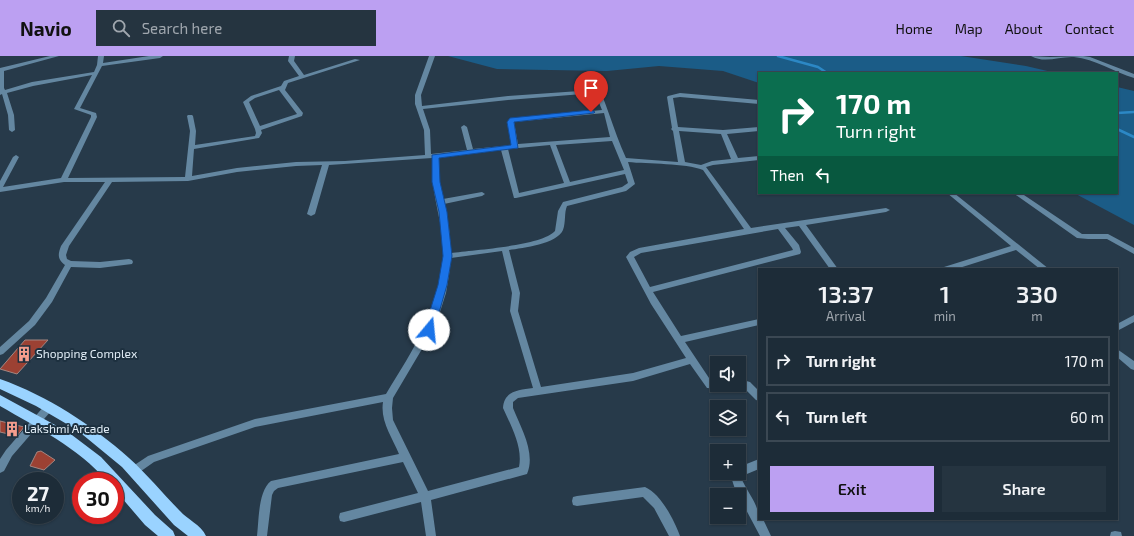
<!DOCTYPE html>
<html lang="en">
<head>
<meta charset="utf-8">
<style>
  :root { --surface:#1d2c38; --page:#253440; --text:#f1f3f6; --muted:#a0a7ae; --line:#3b4853; --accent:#bca0f2 }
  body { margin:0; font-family:"Exo 2",sans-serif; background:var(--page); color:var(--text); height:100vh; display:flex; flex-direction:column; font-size:15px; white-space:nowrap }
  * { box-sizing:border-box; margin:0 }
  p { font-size:13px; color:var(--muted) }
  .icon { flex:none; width:22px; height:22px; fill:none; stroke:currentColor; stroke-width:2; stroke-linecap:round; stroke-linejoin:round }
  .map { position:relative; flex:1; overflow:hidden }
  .panel { position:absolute; left:758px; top:212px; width:360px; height:252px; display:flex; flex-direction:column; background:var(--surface); border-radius:0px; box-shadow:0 1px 3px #0004,0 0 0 1px var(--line) }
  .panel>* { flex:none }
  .guide { position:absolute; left:758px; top:16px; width:360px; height:122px; border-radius:0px; box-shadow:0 1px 3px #0004,0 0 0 1px var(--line); background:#0b6e4f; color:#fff; overflow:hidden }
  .fabs { position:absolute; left:710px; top:300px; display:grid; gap:8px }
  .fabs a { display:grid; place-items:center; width:36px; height:36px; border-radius:0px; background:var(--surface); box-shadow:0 1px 3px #0004,0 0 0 1px var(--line); font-size:20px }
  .speed { position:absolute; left:12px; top:416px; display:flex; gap:8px; font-size:20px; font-weight:700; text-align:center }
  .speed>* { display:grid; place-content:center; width:52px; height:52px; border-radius:50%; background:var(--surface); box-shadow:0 1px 3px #0004,0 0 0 1px var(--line); line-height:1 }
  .speed small { font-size:10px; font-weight:400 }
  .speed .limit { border:6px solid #d22; background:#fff; color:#111 }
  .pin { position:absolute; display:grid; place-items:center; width:34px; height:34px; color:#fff; margin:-41px -17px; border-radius:50% 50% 50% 0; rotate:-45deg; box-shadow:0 0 4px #0007 }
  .pin .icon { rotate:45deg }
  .me { position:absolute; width:44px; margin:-22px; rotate:17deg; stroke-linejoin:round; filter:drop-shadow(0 0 3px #0008) }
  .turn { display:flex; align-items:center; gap:14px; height:84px; padding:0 12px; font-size:18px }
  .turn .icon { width:52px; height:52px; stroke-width:2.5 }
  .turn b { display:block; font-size:28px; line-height:34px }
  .then { display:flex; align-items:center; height:38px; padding:0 12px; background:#0003; gap:8px; font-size:15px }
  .eta { display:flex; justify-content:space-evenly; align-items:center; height:68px; text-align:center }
  .eta b { font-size:24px; font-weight:600; line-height:28px }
  .action { display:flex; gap:8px; margin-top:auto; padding:8px 12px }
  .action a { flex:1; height:46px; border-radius:0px; background:var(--accent); color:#111; font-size:16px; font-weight:600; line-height:46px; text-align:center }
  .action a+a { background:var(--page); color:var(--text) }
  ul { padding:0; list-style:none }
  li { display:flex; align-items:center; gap:12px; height:50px; margin:0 8px 6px; padding:0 4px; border:2px solid var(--line); border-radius:0px }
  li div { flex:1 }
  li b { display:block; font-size:15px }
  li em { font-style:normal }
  header { display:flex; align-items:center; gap:24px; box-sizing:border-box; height:56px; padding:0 20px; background:var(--accent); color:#111 }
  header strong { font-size:19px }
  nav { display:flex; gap:22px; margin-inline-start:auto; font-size:14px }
  .search { width:280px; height:36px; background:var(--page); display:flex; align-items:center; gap:10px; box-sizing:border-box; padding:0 14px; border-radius:0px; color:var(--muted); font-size:15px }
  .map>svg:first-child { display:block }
</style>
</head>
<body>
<header>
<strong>Navio</strong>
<div class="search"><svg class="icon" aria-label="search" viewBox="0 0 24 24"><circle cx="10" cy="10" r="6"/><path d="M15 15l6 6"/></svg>Search here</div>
<nav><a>Home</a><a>Map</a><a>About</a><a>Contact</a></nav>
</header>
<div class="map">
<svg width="1134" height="480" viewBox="0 0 1134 480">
  <rect width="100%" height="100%" fill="#273a4a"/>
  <g fill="#1b5c87">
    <path d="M448,0H961L1026,10L1056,17H759V27L723,15L659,10L607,15L497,13Z"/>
    <path d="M1117,31L1134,35V169L1074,137H1117Z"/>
  </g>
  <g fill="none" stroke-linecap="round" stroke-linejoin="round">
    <g stroke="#2c88c5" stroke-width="2.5">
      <path d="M778,0L818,11L827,17"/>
      <path d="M1117,57L1134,56"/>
      <path d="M1117,73L1134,81"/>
    </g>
  </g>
  <g fill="#9c4133" stroke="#a48681">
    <path d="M25,284H48L17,318L0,313Z"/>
    <path d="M0,365L24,371L17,380L0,376Z"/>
    <path d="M41,395L55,404L44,414L30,410L37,396Z"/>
  </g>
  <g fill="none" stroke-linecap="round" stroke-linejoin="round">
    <g fill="#6487a1" fill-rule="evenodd">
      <path d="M50,0H59L4,15V32L5,34L32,26L94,16L97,9L98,0H104L103,7L149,0H163L160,2L102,10L80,52L96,57L97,61L68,122L185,121L190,75L187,60L188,59H192L193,60L196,75L195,89L255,80L256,77L255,73L243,46L251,40L281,30L284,25L299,20L288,5L289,0H295L294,5L304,19L355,3L360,4L288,27L285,34L303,57L302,60L261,74L262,77L259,82L194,93L192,120L237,112L296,106L345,105L425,99L424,74L415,48V39L429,0H435L421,39L422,50L508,40L594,34L586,16L591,15C606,43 613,74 626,102L678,106L673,75L671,73L672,72L667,41L668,40L680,37L759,44V48L680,41L673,42L678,71L723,74L759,71V75L727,78L738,102L759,100V104L713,109L706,111L751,172L886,152L890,154L886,156L806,169L838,213H830L799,170L785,172L799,189L801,196L800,198L653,236L681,280L759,263V269L685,286L709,322L712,325H717V329H729L727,332L724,333L707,332L690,308L633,325L518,342L513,346V352C521,372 536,397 527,418L431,444L436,480H426L421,446L344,466L340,465L339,461L340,457L344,456L418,437L403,406L278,432L274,435L272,439L267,480H257C259,464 258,435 271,425L399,398C392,381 380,365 383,346L255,371L154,406L134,420L130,418L129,415L130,412L148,400L255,363L386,338C414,292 446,245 443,190C442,168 435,148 433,127C432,118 432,110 432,102L329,109L315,158L311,160L307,158L322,109L296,110L237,116L188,125L112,126L69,190L66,199L67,203L71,205L100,206L129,203L132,204L133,206L132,208L100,212L71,211L52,246L35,269L3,298L0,299V291L29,265L46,242L65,209C57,203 58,198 61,190L105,126H64L0,136V125L13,101L16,99L19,101L3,131L61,122L91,61V59L74,53L92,19L33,30L7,37L14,59L15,74L12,76L9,74L8,59L2,38L0,39V12ZM279,34L297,58L260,70L249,46L255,42ZM595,37L602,54L510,63L507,66L512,89L473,93L467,71L464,69L461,71L467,94L431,98L430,74L423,53L508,44ZM604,57L610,81L518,88L514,66ZM679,75L721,78L731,103L712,105L701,109L685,106ZM612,85L624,114L570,126L556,89ZM550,89L564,127L519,137L508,93ZM501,94L514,142H516L625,118L628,127L622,131L563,146L558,155L555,175C542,190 473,194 451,197L449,172L444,148L482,140L485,138L482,136L443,143L439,124L438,102ZM628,106C648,108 685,107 703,114L744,173L639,192L630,196L626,201L651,248L686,302L633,317L541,331L518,255L520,237L509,194C523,192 557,188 563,174C566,166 564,157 567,150L626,135L635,128ZM778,173L792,192L793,194L650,231L634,201L641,197ZM502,195L512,237L510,255L533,332C518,334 504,335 503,352C511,370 523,391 519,411L428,435L393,364L392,352L393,342L422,293L440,256L446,237L449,219L451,202Z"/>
      <path d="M1031,0L1050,1L1083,0L1090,1L1134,18V22C1114,16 1095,3 1074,1C1060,0 1045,8 1031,0Z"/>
      <path d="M947,137H954L1049,213H1040L1016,194L956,213H943L944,211L1011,190Z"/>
      <path d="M1013,137H1021L1082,178H1108L1134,192V198L1107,183H1088L1077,182Z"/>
      <path d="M1134,259V266L1117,275V268Z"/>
      <path d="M1117,293L1134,305V314L1131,313L1117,301Z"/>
      <path d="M739,323L750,326L759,335V345L756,344L744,332L736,330L739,329Z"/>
      <path d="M48,348L51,349L53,352L51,355L12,400L4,415L0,417V403L6,394L45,349Z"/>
      <path d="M759,403V413L742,420L741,421C746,435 759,448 759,463H763L771,480H760L735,433L731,421L733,417H739V411Z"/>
      <path d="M645,431C661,438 674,464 680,480H669L654,452L643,441L577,450L573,449L572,445L573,441L577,440Z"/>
      <path d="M1115,475L1121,476L1122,480H1110L1111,476Z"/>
    </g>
    <g fill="#9ad3ff" fill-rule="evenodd">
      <path d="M0,323C48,340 92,369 129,402C147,418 163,438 180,455C187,463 201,469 206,480H188L174,469L122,411L77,374L36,350L0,333Z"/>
      <path d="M0,339L68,376L101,401L155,459L173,475L175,480H158L145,469L115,434V425H107C77,391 38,372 0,350Z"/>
    </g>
  </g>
  <path fill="#1a73e8" stroke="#114b97" d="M591,54L595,56L594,57L514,66L518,92L439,102L440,126L447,156L452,200L447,229L434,274L429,278L426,277L424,274L438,229L443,200L439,156L432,126V99L511,89L507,66L510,62Z"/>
  <defs>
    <symbol id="building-bare" viewBox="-9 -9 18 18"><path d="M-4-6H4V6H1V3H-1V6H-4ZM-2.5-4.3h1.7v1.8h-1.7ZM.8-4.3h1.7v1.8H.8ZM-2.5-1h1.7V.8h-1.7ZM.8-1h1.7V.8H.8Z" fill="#f49d8d" stroke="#1d303f" stroke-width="2.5" paint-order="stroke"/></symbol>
  </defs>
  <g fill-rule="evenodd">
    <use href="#building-bare" x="13" y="287" width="22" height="22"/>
    <use href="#building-bare" x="1" y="362" width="22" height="22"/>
  </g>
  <g text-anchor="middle" stroke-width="4" stroke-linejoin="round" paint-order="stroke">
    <g font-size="12" fill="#e1edf6" stroke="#1d303f" text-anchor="start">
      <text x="36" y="302">Shopping Complex</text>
      <text x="24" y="377">Lakshmi Arcade</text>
    </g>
  </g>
</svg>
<div class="fabs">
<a><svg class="icon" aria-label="sound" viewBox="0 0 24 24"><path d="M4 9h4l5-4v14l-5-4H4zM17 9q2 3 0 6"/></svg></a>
<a><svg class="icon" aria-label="layers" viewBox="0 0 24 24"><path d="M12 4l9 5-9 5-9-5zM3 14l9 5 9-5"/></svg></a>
<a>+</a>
<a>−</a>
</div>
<div class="speed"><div>27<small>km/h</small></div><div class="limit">30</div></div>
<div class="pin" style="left:591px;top:56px;background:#d93025"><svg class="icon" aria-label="arrive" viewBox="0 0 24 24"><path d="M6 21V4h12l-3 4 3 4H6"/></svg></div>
<svg class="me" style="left:429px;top:274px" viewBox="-20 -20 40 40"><circle r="19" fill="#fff"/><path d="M0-13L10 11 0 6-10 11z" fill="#1a73e8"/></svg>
<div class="guide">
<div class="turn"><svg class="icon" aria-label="right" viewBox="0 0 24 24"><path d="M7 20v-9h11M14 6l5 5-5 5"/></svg><div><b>170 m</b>Turn right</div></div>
<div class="then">Then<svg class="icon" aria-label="left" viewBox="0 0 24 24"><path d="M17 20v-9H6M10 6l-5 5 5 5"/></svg></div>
</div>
<section class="panel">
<div class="eta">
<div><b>13:37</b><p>Arrival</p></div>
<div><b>1</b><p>min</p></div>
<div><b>330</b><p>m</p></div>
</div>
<ul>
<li><svg class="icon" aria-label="right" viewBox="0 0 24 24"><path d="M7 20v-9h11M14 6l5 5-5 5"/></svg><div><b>Turn right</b></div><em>170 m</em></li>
<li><svg class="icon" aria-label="left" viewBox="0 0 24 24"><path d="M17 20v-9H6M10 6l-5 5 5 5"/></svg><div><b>Turn left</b></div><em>60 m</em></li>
</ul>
<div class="action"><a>Exit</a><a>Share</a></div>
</section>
</div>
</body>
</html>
